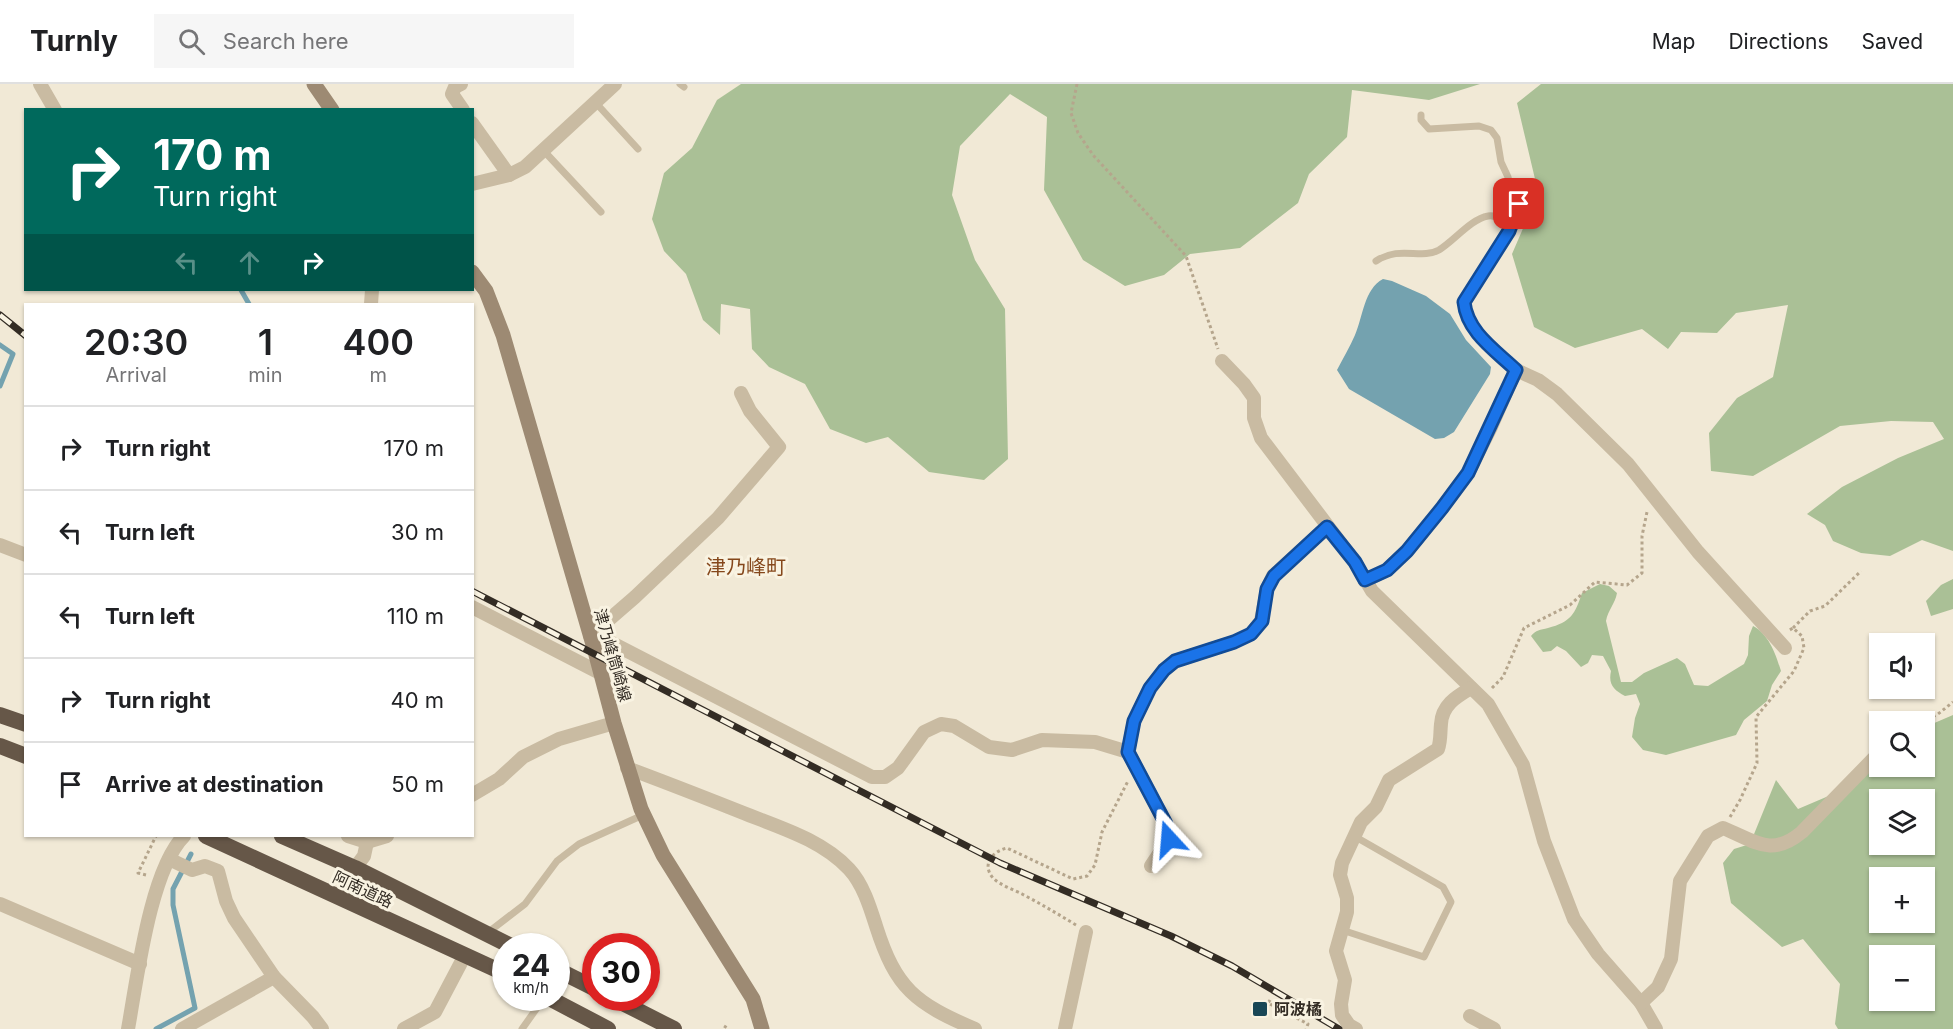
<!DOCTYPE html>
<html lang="en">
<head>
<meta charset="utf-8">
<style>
  :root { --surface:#fff; --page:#f6f6f6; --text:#202124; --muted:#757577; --line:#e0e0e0 }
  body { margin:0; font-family:Inter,"Noto Sans JP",sans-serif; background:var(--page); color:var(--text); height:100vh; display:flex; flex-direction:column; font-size:22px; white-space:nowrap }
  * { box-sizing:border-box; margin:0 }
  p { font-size:20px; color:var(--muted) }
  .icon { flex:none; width:33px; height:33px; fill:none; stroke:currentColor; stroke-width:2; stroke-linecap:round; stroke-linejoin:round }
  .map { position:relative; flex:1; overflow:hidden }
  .panel { position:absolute; left:24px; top:219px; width:450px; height:534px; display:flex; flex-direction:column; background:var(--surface); border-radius:0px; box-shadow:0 2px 4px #0004 }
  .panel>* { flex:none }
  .guide { position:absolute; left:24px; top:24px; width:450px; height:183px; border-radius:0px; box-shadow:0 2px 4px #0004; background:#00695c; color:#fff; overflow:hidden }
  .controls { position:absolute; left:1869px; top:549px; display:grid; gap:12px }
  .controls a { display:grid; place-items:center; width:66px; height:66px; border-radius:0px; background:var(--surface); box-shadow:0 2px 4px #0004; font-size:30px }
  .speed { position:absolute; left:492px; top:849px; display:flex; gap:12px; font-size:30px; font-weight:700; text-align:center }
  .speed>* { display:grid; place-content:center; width:78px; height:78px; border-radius:50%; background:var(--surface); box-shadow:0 2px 4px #0004; line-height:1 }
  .speed small { font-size:15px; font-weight:400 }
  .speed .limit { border:9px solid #d22; background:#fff; color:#111 }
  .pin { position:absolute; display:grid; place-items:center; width:51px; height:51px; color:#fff; margin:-26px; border-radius:12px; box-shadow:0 3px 9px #0006 }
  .me { position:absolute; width:66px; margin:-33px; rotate:341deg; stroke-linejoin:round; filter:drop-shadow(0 0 4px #0008) }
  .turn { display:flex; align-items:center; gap:21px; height:126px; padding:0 30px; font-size:27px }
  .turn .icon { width:78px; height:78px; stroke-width:2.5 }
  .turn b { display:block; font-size:42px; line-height:51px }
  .lanes { display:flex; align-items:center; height:57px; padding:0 30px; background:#0003; justify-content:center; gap:30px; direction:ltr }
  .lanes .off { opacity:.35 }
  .eta { display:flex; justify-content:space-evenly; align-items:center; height:102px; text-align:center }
  .eta b { font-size:36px; font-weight:600; line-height:42px }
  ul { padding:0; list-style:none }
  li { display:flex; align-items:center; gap:18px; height:84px; padding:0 30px; border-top:2px solid var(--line) }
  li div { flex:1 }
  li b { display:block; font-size:22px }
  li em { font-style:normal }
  header { display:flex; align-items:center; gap:36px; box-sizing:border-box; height:84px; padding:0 30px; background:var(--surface); border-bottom:2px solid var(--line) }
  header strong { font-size:28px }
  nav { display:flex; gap:33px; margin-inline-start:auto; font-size:21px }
  .search { width:420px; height:54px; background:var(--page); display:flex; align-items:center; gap:15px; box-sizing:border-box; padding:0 21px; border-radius:0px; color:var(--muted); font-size:22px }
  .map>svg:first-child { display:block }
</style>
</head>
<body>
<header>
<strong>Turnly</strong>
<div class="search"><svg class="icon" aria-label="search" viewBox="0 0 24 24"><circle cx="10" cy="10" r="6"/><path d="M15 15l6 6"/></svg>Search here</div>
<nav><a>Map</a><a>Directions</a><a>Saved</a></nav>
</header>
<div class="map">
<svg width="1953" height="945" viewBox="0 0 1953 945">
  <rect width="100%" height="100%" fill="#f1e9d6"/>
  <g fill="#aac096" fill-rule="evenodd">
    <path d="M741,0H1480L1429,16L1352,6L1347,53L1309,90L1298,119L1240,164L1190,170L1164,191L1125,202L1083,176L1044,106L1047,33L1010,10L960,62L952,111L975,176L1005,225L1008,375L984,396L929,388L888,353L866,359L830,345L805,300L769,283L752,265L750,225L721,220L720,251L703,236L686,190L664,167L652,135L664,89L692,64L717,16Z"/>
    <path d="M1541,0H1953V467L1922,456L1890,472L1861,469L1833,457L1825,441L1807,430L1842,403L1898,374L1944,355L1933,338L1891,337L1840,342L1753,392L1711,387L1709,349L1737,314L1773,293L1788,221L1736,229L1717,249L1681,248L1668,265L1642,245L1575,264L1534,243L1512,170L1531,126L1535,95L1517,19Z"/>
    <path d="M1953,495V525L1931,532L1926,517L1941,501Z"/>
    <path d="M1600,500L1609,502L1617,509C1615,520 1608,526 1606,537L1621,598H1632L1644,589L1677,574L1685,580L1694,601L1708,602L1744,580L1748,571L1749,552L1753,542C1769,550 1776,571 1781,587L1772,601L1767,617L1744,636L1736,651L1666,671L1643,666L1632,653L1635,634L1640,620L1636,610L1625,612C1614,606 1608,601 1611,587L1603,572L1592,571L1588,579L1581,583L1566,567L1557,562L1551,567L1543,568L1531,552C1536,546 1540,546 1548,544C1571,538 1575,530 1582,509Z"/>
    <path d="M1953,631V945H1838L1835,940L1840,900L1803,855L1782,863L1731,819L1723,779L1734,765L1750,760L1776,696L1798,725L1852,702L1879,674L1880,682H1924L1925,643ZM1880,716H1924V760H1880ZM1880,794H1924V838H1880ZM1880,872H1924V916H1880Z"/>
  </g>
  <path fill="#74a2af" d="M1383,195L1392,197L1426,212L1450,230L1466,256L1491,283L1490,290L1454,348L1444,354L1435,355L1349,305L1337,286C1343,274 1350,263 1355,251C1363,233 1364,205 1383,195Z"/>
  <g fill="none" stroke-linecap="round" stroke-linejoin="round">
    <g stroke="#74a2af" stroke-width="5">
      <path d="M241,206L249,220"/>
      <path d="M0,261L13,270L0,302"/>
      <path d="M156,945L195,924L173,821V805L191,770"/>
    </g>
    <g stroke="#b5a58c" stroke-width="3" stroke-dasharray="3 3" stroke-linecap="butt">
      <path d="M1077,0L1071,29L1078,49L1093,71L1186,172L1218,265"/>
      <path d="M1793,544L1810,527L1825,522L1861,487"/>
      <path d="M1492,604L1503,593L1524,544L1570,521L1595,498L1627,501L1642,489V452L1647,428"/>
      <path d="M1922,638L1938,630L1953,618"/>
      <path d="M1730,733L1740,716L1757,679L1756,633L1794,587L1804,564L1802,552L1793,544L1788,547"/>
      <path d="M146,791L138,789L156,752"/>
      <path d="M1076,841C1058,830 1041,820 1022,810C1014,806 1000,801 993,794C981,780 993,767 1007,764L1073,795L1087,792L1095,781L1102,748L1128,697"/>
      <path d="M1270,916L1268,919L1308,940L1306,945"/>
      <path d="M724,942L729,945"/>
    </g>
    <g stroke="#c9bba2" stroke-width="7">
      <path d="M680,0L684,3"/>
      <path d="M595,18L638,65"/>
      <path d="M1421,31V36L1429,45L1479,42L1491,46L1497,54L1501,78L1508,93L1512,109L1519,120C1513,156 1480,185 1464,218C1467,248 1495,266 1516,286"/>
      <path d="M543,66L601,128"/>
      <path d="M1376,177C1401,161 1420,176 1439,166C1454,157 1471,135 1488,132C1498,130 1504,140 1509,147"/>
      <path d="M1342,846L1424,873L1451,818L1443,803L1354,752"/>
      <path d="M486,850L525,820L557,777L579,760L643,731"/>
      <path d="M522,945L544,914"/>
    </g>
    <g stroke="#c9bba2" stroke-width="14">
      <path d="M40,0L55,26"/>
      <path d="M461,0L455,3L452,10L463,26"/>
      <path d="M472,39L509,91"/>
      <path d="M472,100L509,91L525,83L615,0"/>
      <path d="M371,220L372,206"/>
      <path d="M1222,277L1244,300L1254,314V334L1261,354L1355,478L1372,507L1488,620L1523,681L1544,757L1574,835L1598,870L1641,919L1656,945"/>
      <path d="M741,309L750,327L779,363L718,434L635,513L590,552L608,557L872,693H885L898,684L924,648L941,640L954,642L989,663L1012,666L1042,656L1095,658L1128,668L1134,637L1150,604L1164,586L1175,577L1234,558L1251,550L1261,537L1267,505L1273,492L1327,443"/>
      <path d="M0,461L26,471"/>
      <path d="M1365,497L1387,486L1407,467L1442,424L1468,389L1491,343L1516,286L1538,296L1557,310L1628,380L1698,468L1785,564"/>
      <path d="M472,523L600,589"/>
      <path d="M1128,668L1166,740L1169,755L1151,782"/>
      <path d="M627,684C665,698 703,713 741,728C778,743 821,755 849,785C863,800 870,823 876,842C896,905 915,919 975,945"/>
      <path d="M472,711L499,695L523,673L559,655L614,639"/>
      <path d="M348,752L367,758L387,752"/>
      <path d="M169,775L192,786L205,782L218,787L226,817L234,834L274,893L313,933L322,945"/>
      <path d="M355,784L364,772L367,758"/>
      <path d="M0,820L140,880"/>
      <path d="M1641,919L1658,903L1671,875L1680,797L1708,752L1723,744C1755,757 1771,774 1802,748L1880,668"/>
      <path d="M1470,932L1494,945"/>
      <path d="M128,945C137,896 150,786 184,752"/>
      <path d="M182,945L274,893"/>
      <path d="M404,945L435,928L465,871"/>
      <path d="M1065,945L1086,848"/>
      <path d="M1356,945L1349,941L1342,931L1341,920L1345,896L1336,867L1347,828V814L1340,791L1342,779L1361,738L1376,723L1389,696L1438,665C1441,657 1440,649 1441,640C1442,621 1456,613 1471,604"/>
    </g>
    <g stroke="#9d8a73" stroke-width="15">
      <path d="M314,0L332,26"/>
      <path d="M472,188L486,207L503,251L596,571L614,639L641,725L663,771L753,915L762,945"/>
    </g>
    <g stroke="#665748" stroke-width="16">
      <path d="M0,631L26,640"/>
      <path d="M0,662L26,672"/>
      <path d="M206,752L506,890"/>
      <path d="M282,752L355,784L511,862"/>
      <path d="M556,885L596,905"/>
      <path d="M549,914L608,945"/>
      <path d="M613,914L674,945"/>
    </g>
    <defs>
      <g id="rail">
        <path d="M0,231L26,252"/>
        <path d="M472,507L1000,779L1171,852L1232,882L1339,945"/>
      </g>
    </defs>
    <use href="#rail" stroke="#332c24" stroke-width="7"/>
    <use href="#rail" stroke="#f9f3e2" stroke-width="4.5" stroke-dasharray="14" stroke-linecap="butt"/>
  </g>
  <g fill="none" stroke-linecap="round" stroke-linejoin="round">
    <defs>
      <path id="route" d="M1169,755L1166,740L1128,668L1134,637L1150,604L1164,586L1175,577L1234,558L1251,550L1262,537L1267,505L1274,492L1327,443L1355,478L1365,496L1387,486L1407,467L1442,424L1468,389L1516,286C1495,266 1467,248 1464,218L1509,147L1519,120"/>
    </defs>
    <use href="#route" stroke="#114b97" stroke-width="15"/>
    <use href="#route" stroke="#1a73e8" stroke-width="10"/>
  </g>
  <rect fill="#194756" stroke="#f9f3e2" stroke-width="2" x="1252" y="917" width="16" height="16" rx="3"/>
  <g text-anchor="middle" stroke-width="6" stroke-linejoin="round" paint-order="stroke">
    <g font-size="16" fill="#332c24" stroke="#f9f3e2">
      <text transform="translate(613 571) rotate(74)" y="6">津乃峰筒崎線</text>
      <text transform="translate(363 805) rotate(25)" y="6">阿南道路</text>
    </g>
    <g font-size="16" font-weight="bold" fill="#332c24" stroke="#f9f3e2" text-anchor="start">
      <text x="1274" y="931">阿波橘</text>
    </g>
    <g font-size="20" fill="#85471b" stroke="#f9f3e2">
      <text x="746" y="490">津乃峰町</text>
    </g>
  </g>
</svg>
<div class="controls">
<a><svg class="icon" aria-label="sound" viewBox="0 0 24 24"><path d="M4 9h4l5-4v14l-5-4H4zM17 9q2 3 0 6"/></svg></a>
<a><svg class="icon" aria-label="search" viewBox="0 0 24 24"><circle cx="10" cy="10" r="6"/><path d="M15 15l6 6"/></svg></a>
<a><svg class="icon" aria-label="layers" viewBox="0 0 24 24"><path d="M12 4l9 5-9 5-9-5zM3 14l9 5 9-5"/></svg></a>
<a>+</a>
<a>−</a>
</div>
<div class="speed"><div>24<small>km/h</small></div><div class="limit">30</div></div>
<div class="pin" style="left:1519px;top:120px;background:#d93025"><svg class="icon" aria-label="arrive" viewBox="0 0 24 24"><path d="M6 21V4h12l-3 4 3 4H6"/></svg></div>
<svg class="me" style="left:1169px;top:755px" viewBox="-20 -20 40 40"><path d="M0-17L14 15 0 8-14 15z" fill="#1a73e8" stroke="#fff" stroke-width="4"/></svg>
<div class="guide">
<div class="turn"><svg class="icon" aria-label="right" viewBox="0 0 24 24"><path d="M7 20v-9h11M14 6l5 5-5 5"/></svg><div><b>170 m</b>Turn right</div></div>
<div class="lanes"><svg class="icon off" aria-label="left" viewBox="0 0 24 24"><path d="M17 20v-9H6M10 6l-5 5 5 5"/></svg><svg class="icon off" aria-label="ahead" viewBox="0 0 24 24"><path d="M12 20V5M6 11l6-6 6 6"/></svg><svg class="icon" aria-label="right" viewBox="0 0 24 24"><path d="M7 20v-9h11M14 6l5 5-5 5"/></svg></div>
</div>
<section class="panel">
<div class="eta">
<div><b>20:30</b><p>Arrival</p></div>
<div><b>1</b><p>min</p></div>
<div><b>400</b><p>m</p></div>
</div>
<ul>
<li><svg class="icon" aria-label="right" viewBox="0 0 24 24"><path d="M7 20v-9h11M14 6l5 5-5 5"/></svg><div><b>Turn right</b></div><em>170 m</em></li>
<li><svg class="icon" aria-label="left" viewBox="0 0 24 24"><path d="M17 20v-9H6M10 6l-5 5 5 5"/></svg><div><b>Turn left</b></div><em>30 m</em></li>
<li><svg class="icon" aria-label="left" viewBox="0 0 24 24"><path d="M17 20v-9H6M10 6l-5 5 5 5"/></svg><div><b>Turn left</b></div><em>110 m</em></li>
<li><svg class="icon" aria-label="right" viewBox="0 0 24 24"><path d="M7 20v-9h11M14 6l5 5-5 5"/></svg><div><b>Turn right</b></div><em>40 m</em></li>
<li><svg class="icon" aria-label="arrive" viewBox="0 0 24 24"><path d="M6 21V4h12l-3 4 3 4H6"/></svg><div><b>Arrive at destination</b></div><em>50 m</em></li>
</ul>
</section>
</div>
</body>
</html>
